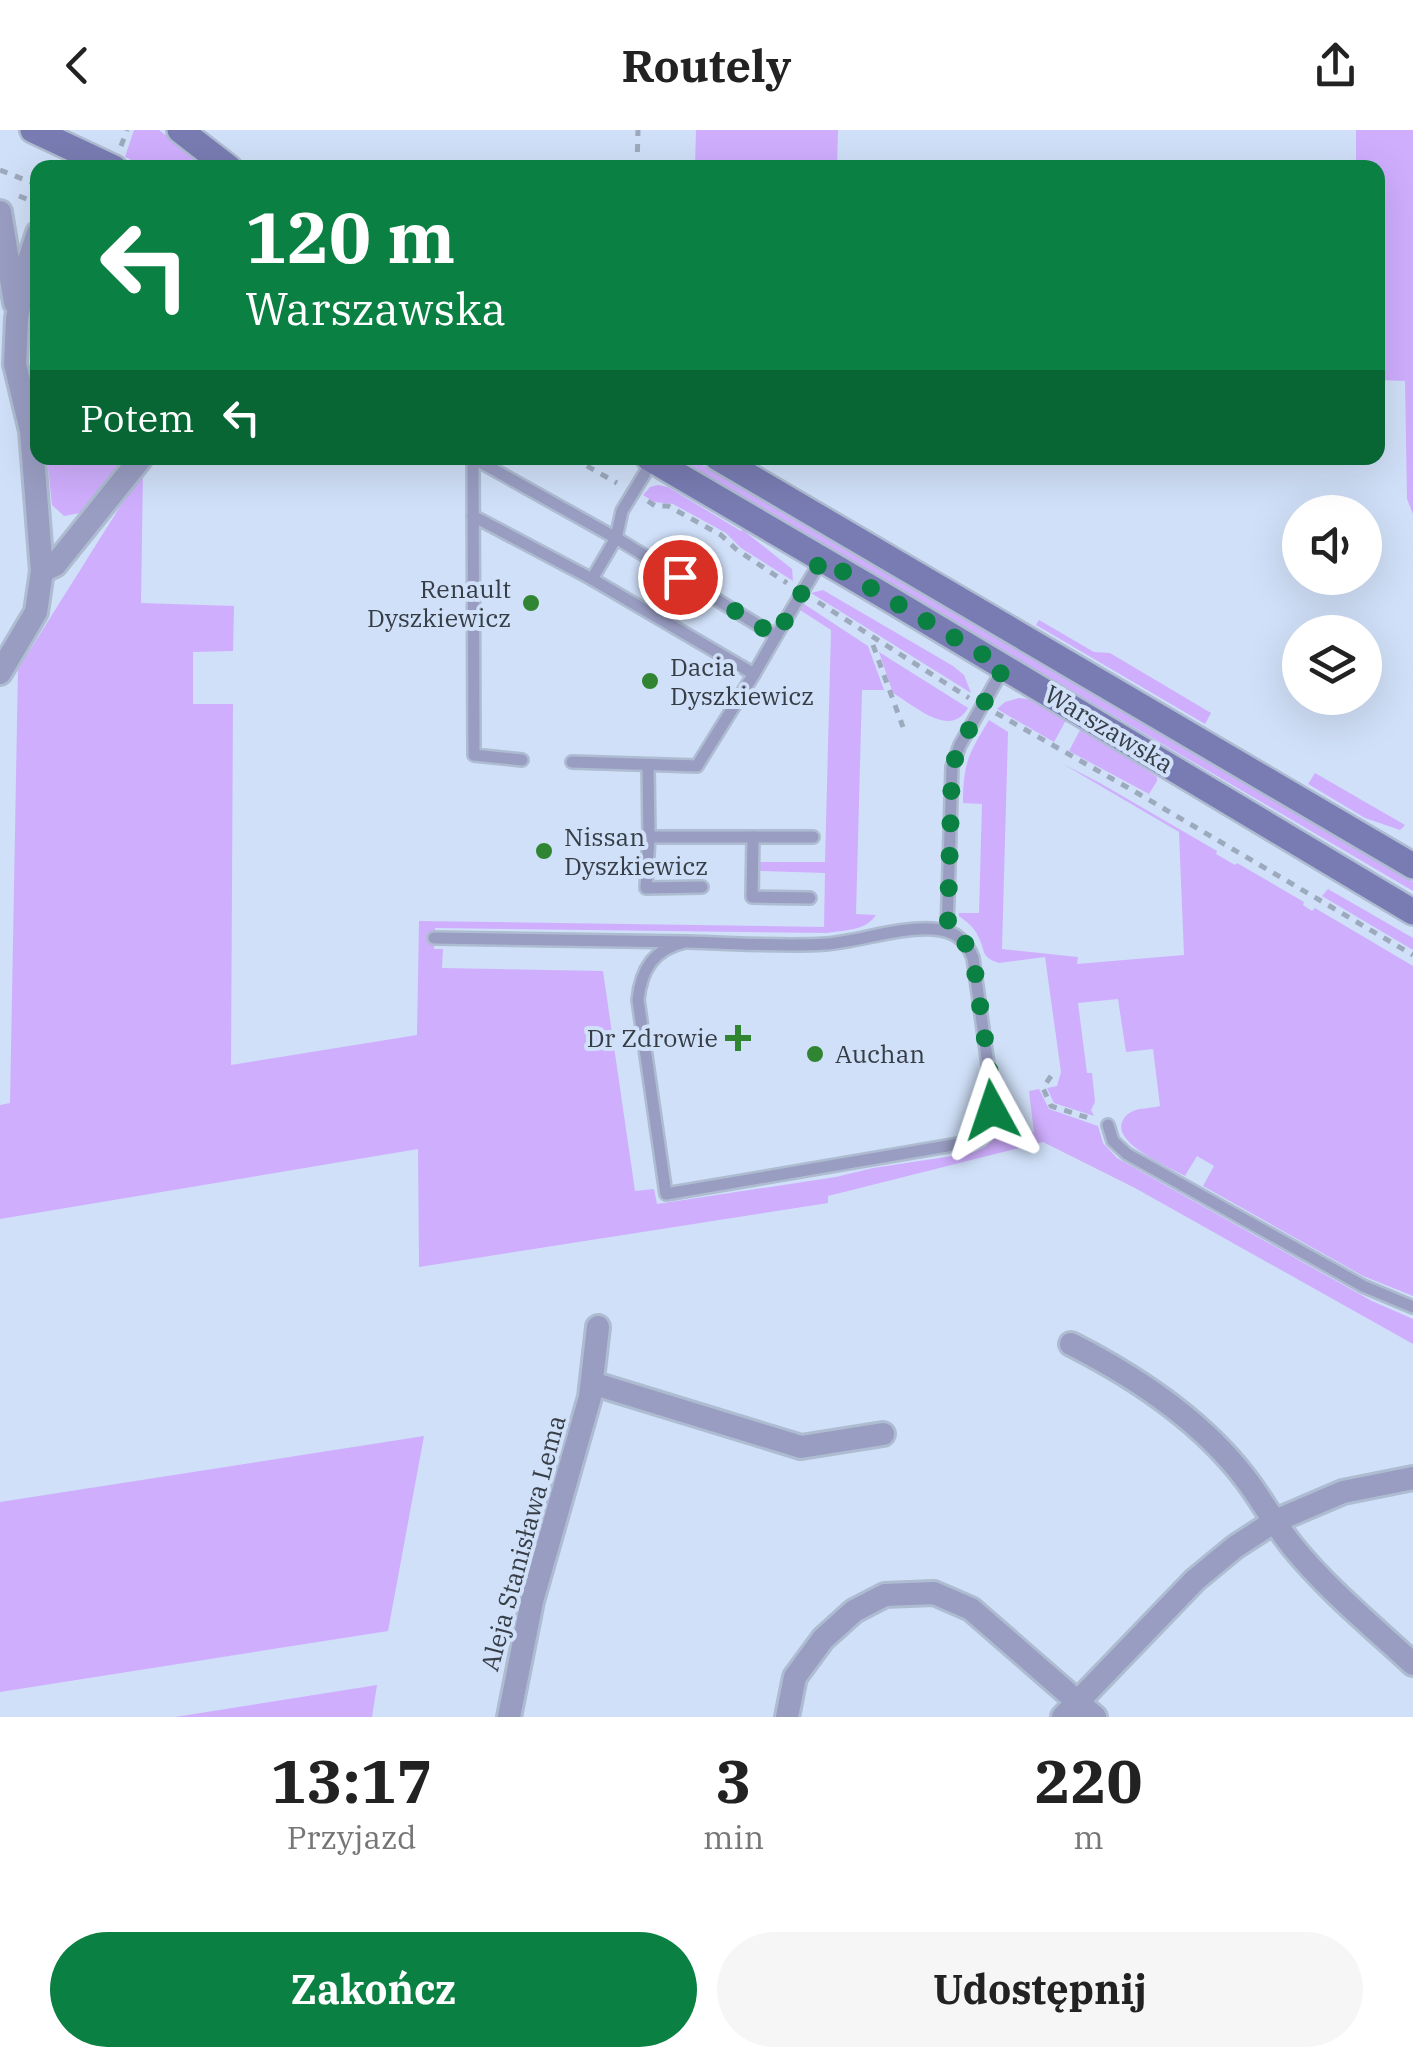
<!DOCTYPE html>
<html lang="pl">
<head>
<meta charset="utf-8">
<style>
  :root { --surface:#fff; --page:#f6f6f6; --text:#222; --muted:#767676; --accent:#0b8043 }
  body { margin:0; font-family:"IBM Plex Serif",serif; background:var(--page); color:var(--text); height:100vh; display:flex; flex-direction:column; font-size:38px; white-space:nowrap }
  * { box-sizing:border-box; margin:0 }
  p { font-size:32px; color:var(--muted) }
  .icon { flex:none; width:55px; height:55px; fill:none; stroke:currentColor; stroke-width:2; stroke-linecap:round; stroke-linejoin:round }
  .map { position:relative; height:1587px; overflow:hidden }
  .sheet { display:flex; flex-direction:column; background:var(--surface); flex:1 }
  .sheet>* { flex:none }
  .banner { position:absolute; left:30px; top:30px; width:1355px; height:305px; border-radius:20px; box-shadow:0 10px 40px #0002; background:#0b8043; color:#fff; overflow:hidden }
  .fabs { position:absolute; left:1282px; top:365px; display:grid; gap:20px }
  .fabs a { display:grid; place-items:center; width:100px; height:100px; border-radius:50%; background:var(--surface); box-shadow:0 10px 40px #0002; font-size:50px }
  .pin { position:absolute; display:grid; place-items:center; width:85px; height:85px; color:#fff; margin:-42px; border:5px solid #fff; border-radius:50%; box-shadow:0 2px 10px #0007 }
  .me { position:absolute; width:110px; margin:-55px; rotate:355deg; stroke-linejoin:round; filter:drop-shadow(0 0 8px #0008) }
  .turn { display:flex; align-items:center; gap:35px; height:210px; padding:0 50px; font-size:45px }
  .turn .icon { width:130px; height:130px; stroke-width:2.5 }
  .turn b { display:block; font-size:70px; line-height:85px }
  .then { display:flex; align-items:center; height:95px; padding:0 50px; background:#0003; gap:20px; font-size:38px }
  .eta { display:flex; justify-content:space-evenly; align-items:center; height:170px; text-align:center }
  .eta b { font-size:60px; font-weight:700; line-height:70px }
  .cta { display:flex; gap:20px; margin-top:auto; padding:20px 50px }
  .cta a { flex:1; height:115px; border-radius:60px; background:var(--accent); color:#fff; font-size:40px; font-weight:700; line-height:115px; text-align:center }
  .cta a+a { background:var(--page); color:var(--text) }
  header { display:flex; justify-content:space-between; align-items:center; height:130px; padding:0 50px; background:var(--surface); font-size:45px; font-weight:700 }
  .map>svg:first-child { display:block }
</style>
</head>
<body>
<header><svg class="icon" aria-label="back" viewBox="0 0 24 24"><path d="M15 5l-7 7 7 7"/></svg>Routely<svg class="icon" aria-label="share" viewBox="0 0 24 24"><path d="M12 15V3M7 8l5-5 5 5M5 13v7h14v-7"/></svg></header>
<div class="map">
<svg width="1413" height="1587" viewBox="0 0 1413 1587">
  <rect width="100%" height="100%" fill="#d0e0f8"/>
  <g fill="#cfaefe">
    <path d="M134,0H159L206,37H146L125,27Z"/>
    <path d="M696,0H838L837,37H695Z"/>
    <path d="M1356,0H1413V384L1407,369L1405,251L1378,250V38L1356,37Z"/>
    <path d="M47,328H129L86,382L64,386L52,375Z"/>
    <path d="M675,328H691L1413,752V761Z"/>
    <path d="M143,340L141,473L234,476L233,521L193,522V574H233L231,935L417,905L419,791L824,797L825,743L760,741L758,739L760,732H825L831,500L800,480L804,474L868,516L884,560H862L856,784L876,785C866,801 844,800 827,803L435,798L434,819H443L442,838L603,841L635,1061L654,1059L657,1074L836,1047L873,1038L972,1023L985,1017L995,1008L1034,1002L1029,961L1039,959L1049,979L1098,996L1103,1013L1117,1028L1372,1171L1413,1189V1214L1135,1058L1043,1012L828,1066V1073L419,1137L418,1019L0,1089V975L10,973L18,539Z"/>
    <path d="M658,355L668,357L741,401L743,400L792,439L793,451L741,418L726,403L673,374L654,372L643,365L650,357Z"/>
    <path d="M823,460L953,536L964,545L971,563L811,463Z"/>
    <path d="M1039,490L1094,522L1110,523L1211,583L1205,594L1036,495Z"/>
    <path d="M879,522L968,578C950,609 915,576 893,563Z"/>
    <path d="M1019,568C1037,569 1050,578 1065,587V592L1054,612L997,579L1005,572Z"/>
    <path d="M989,590L1008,602L1002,819L1078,827L1077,834L1184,825L1179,702L1063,634L1100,653L1217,721L1216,724L1235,735L1237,733L1304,772L1303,775L1312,781L1315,778L1413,836V1166L1363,1146L1203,1056L1214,1036L1197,1026L1185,1046C1169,1037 1110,1013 1123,990C1125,985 1132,981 1136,980C1143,978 1153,978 1160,976L1153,919L1126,922L1118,869L1078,873L1087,943H1092L1095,972L1091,980L1094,986L1054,973L1047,958L1057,956L1061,942L1045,827L999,833C980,827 986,821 978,806C974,797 967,792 959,786V783H979L982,674L963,673C963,633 969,623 989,590Z"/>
    <path d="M1084,599L1157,647V651L1149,664L1069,621L1080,600Z"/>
    <path d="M1315,643L1405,695L1400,700L1365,688L1308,654Z"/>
    <path d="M1328,759L1413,808V820L1322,766Z"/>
    <path d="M424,1306L388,1501L0,1562V1372Z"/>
    <path d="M377,1555L372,1587H175Z"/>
  </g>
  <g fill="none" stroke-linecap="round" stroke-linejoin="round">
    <defs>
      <g id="lane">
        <path d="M473,328L474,625L522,630"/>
        <path d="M473,328L616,408L592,449"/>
        <path d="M653,330L622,381L616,408L776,506L822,429"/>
        <path d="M473,386L592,449L754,544L697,636L572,632"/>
        <path d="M754,544L776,506"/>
        <path d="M648,635L649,707H813"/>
        <path d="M649,707L646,758L702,757"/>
        <path d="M753,707L752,767L810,768"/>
        <path d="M947,801L952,637L960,615L1003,539"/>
        <path d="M434,808C518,809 603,810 688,812C733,813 781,817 826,814C861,811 897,797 933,799C953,800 966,809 973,828L993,970C991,993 980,1006 959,1014L666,1064L638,870C641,839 654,819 685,812"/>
        <path d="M1108,995L1113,1011L1127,1024L1363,1156L1413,1177"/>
      </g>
      <g id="street">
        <path d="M0,82L15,173"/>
        <path d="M42,441L55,435L141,328"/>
        <path d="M0,543L36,482L42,441L31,301L15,234L17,188L27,136L38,103"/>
        <path d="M1071,1214C1136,1247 1200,1289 1245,1348C1262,1370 1275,1395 1293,1417C1328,1460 1372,1496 1413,1534"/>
        <path d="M592,1253L801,1317L883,1304"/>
        <path d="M509,1587L532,1471L590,1267L598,1197"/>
        <path d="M787,1587L795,1547L823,1509L854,1481L885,1465L934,1463L971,1479L1095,1587"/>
        <path d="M1063,1587L1195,1450L1235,1417L1275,1391L1343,1362L1413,1348"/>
      </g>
      <g id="secondary">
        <path d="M33,0L114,38"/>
        <path d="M180,0L229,38"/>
        <path d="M649,328L883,465L1413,782"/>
        <path d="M718,328L1413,736"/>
      </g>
    </defs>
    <use href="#lane" stroke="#aebcd1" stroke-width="16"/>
    <use href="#street" stroke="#aebcd1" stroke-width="28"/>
    <use href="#secondary" stroke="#aebcd1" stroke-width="30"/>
    <g stroke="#9daabd" stroke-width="5" stroke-dasharray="8 8" stroke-linecap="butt">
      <path d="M121,16L127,0"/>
      <path d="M637,38L638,0"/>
      <path d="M0,40L38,55"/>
      <path d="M19,66L35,72"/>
      <path d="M573,328L617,353"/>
      <path d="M648,371L655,376H668L721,405L737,420L787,453"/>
      <path d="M818,472L969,568"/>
      <path d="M873,515L903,597"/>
      <path d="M996,583L1139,664L1413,825"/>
      <path d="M1051,946L1043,958L1051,976L1092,989"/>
    </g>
    <use href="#lane" stroke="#999dc2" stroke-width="11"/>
    <use href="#street" stroke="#999dc2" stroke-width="22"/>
    <use href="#secondary" stroke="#797cb2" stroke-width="25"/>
  </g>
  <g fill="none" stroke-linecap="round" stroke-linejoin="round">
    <path stroke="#0b8043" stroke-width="18" stroke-dasharray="0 32.4" d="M680,447L776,506L822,429L1004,537L960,616L952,637L948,786V801C961,807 968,814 973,828L994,970L992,980"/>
  </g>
  <g fill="#308533" stroke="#d0e0f8" stroke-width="4">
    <circle cx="531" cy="473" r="10"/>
    <circle cx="650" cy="551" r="10"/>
    <circle cx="544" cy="721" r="10"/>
    <path d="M733 893h10v10h10v10h-10v10h-10v-10h-10v-10h10z"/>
    <circle cx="815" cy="924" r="10"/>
  </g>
  <g text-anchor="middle" stroke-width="8" stroke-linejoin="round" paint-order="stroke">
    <g font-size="25" fill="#363d46" stroke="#d0e0f8" text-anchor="start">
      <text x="511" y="468" text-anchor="end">Renault<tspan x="511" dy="29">Dyszkiewicz</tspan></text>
      <text x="670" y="546">Dacia<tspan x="670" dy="29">Dyszkiewicz</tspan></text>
      <text x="564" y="716">Nissan<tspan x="564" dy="29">Dyszkiewicz</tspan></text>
      <text x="718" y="917" text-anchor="end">Dr Zdrowie</text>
      <text x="835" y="933">Auchan</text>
    </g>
    <g font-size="25" fill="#363d46" stroke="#d0e0f8">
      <text transform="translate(1109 599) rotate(31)" y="9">Warszawska</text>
      <text transform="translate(523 1413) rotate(-75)" y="9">Aleja Stanisława Lema</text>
    </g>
  </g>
</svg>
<div class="fabs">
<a><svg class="icon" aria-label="sound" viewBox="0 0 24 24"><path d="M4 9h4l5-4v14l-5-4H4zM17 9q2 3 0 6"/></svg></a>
<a><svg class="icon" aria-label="layers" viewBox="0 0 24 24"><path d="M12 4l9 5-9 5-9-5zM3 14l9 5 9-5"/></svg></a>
</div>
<div class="pin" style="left:680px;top:447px;background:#d93025"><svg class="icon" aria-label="arrive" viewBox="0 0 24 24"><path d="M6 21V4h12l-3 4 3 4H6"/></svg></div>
<svg class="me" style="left:992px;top:980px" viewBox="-20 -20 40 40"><path d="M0-17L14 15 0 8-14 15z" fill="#0b8043" stroke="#fff" stroke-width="4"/></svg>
<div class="banner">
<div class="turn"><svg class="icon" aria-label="left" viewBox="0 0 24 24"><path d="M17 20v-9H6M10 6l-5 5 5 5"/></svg><div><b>120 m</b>Warszawska</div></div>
<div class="then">Potem<svg class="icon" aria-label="left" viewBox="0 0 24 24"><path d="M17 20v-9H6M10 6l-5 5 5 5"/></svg></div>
</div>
</div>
<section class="sheet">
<div class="eta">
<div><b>13:17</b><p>Przyjazd</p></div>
<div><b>3</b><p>min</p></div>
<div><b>220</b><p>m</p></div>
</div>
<div class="cta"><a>Zakończ</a><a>Udostępnij</a></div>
</section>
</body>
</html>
